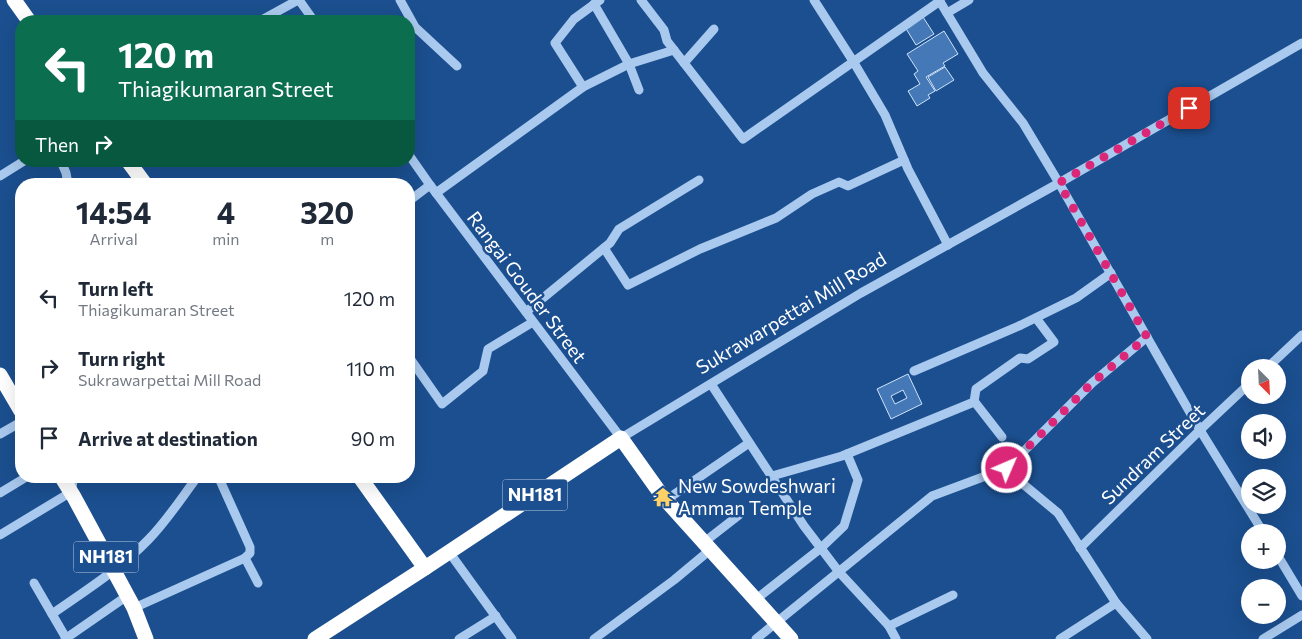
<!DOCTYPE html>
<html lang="en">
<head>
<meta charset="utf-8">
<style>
  :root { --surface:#fff; --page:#f6f6f7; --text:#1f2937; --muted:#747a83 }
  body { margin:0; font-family:Commissioner,sans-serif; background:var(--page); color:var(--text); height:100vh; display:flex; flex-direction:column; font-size:19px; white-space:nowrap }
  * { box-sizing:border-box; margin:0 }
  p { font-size:16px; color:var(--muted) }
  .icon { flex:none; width:28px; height:28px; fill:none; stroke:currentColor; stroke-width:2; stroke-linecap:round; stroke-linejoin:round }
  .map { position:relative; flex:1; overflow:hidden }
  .drawer { position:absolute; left:15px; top:178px; width:400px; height:305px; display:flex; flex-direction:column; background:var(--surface); border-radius:20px; box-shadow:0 5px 20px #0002 }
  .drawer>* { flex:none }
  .hud { position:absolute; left:15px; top:15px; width:400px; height:152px; border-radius:20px; box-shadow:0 5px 20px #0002; background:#0b6e4f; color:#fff; overflow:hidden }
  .needle { width:32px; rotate:156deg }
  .fabs { position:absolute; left:1241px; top:359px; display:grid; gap:10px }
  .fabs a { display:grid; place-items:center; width:45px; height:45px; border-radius:50%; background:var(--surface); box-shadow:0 5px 20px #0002; font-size:25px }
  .pin { position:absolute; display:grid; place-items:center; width:42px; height:42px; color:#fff; margin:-21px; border-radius:10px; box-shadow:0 2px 8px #0006 }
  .me { position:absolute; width:55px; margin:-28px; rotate:45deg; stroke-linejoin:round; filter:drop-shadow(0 0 4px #0008) }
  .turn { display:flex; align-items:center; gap:18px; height:105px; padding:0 20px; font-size:22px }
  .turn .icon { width:65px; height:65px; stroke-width:2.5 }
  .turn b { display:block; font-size:35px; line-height:42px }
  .then { display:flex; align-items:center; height:48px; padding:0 20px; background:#0003; gap:10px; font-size:19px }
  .eta { display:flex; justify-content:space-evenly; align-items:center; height:85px; text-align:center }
  .eta b { font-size:30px; font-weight:700; line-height:35px }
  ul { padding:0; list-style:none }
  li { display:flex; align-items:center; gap:15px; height:70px; padding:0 20px }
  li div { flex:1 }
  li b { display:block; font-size:19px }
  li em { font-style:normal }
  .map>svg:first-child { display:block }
</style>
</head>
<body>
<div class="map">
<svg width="1302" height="639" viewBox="0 0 1302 639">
  <rect width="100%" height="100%" fill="#1b4f8f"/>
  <g fill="#4478b7" stroke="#cfe3fa" fill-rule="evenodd">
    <path d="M923,17L934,34L916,45L905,27Z"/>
    <path d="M944,31L958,54L943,63L945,66L926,77L935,91L928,95L930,98L917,106L908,91L920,84L914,74L918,71L907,54Z"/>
    <path d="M945,67L954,80L936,91L928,77Z"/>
    <path d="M908,374L922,404L891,419L877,389ZM903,390L907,398L895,404L891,396Z"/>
  </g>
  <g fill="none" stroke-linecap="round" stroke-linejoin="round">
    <g stroke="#a9c9ee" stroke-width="9">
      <path d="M299,0L314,21"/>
      <path d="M400,0L415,27L457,66"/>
      <path d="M641,0L664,30L667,41L743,139L940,1"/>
      <path d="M814,0L853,61L885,115L908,169L948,245"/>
      <path d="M939,0L983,73L1023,123L1059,183L1200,430L1263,532"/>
      <path d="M594,4L629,64L639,90"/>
      <path d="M947,13L969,0"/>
      <path d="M260,21L298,0"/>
      <path d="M684,63L714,29"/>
      <path d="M583,87L555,43L574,19L600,0"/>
      <path d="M409,155L430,185L621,438L861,293L1059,183L1302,43"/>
      <path d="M61,161L66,173L68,184"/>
      <path d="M0,176L24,161"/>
      <path d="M436,193L583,87L629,64L674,50"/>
      <path d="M409,201L430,185"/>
      <path d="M604,248L628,285L700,249L776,218L812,194L839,182L848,186L904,160"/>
      <path d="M526,312L610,243L619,229L699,180"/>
      <path d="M409,357L442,404L483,371L488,349L533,322"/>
      <path d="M1267,368L1302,335"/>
      <path d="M914,371L1021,325L1076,298L1111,273"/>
      <path d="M711,384L804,526L839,572L889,626"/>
      <path d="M974,401L1002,437"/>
      <path d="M0,434L21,422"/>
      <path d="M1007,468L1023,484L1058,513L1116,603L1147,639"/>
      <path d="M772,476L842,456L974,402L976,389L1020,358L1028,359L1054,342L1036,318"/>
      <path d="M0,493L28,476"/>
      <path d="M666,500L749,443"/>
      <path d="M0,535L71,492L74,476"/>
      <path d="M703,543L739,515"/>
      <path d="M1080,548L1200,430L1250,383"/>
      <path d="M449,552L512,639"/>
      <path d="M1278,556L1302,596"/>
      <path d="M245,558L258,583"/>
      <path d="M34,583L52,614"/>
      <path d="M755,600L821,548L844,526L858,480L847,454"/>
      <path d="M134,608L245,558L250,553V547L218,476"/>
      <path d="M66,638L52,614C85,591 120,569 148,540C167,521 182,497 198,476"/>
      <path d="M65,639L127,596"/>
      <path d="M459,639L496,616"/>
      <path d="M594,639L674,580L710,550"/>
      <path d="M756,639L932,496L1007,468L1092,383L1147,337"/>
      <path d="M896,639L889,626L953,595"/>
      <path d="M1060,639L1116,603"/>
      <path d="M1263,639L1302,615"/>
    </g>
    <g stroke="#fff" stroke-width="15">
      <path d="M14,0L29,21"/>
      <path d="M128,161L145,184"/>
      <path d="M0,375L21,411"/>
      <path d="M61,476L74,497L134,608L146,639"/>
      <path d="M359,476L425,568"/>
      <path d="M315,639L425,568L621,438L663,497L791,639"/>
    </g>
  </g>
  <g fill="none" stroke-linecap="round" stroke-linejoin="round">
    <path stroke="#db2777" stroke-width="9" stroke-dasharray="0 16.2" d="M1007,468L1092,383L1147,337L1059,183L1189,108"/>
  </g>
  <defs>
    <symbol id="temple-bare" viewBox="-9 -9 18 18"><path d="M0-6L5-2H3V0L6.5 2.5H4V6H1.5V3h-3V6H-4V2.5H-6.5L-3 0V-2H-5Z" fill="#ffd166" stroke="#1b4f8f" stroke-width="2.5" paint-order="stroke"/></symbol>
  </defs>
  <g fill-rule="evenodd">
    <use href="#temple-bare" x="649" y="483" width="28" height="28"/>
  </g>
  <g text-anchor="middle" stroke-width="5" stroke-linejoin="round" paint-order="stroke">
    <g fill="#1b4f8f" stroke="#bbcadd" stroke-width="1">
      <rect x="502.5" y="479.5" width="65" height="31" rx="4"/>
      <rect x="73.5" y="541.5" width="65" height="31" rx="4"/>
    </g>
    <g font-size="18" font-weight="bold" fill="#fff">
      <text x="535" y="501">NH181</text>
      <text x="106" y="563">NH181</text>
    </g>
    <g font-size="19" fill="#fff" stroke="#1b4f8f">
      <text transform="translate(527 287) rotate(53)" y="7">Rangai Gouder Street</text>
      <text transform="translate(791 313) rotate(-31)" y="7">Sukrawarpettai Mill Road</text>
      <text transform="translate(1153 454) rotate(-44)" y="7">Sundram Street</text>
    </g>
    <g font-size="19" fill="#fff" stroke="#1b4f8f" text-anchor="start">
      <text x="678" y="493">New Sowdeshwari<tspan x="678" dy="22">Amman Temple</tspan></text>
    </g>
  </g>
</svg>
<div class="fabs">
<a><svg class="needle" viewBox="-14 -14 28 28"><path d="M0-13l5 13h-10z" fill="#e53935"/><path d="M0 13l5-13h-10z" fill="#747a83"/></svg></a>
<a><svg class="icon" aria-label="sound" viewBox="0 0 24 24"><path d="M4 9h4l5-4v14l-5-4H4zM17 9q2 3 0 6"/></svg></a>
<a><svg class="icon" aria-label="layers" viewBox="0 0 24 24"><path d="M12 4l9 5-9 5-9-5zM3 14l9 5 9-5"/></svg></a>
<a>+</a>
<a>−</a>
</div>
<div class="pin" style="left:1189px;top:108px;background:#d93025"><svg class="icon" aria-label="arrive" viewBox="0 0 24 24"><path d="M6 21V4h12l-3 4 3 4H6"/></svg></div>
<svg class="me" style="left:1007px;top:468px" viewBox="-20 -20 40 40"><circle r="17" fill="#db2777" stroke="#fff" stroke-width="3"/><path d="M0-11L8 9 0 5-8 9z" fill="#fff"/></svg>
<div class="hud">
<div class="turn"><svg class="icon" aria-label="left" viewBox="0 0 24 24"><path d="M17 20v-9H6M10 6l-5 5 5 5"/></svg><div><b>120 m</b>Thiagikumaran Street</div></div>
<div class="then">Then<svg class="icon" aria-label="right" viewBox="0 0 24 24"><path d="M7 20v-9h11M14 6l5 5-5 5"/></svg></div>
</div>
<section class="drawer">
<div class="eta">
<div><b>14:54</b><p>Arrival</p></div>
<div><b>4</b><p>min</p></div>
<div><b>320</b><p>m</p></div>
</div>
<ul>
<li><svg class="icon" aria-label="left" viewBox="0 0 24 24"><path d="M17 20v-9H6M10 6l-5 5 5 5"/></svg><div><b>Turn left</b><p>Thiagikumaran Street</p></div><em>120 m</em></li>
<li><svg class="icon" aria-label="right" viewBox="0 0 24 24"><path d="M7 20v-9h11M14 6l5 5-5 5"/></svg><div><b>Turn right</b><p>Sukrawarpettai Mill Road</p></div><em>110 m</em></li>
<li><svg class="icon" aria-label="arrive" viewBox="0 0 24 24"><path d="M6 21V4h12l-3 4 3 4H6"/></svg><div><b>Arrive at destination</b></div><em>90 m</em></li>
</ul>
</section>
</div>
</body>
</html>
